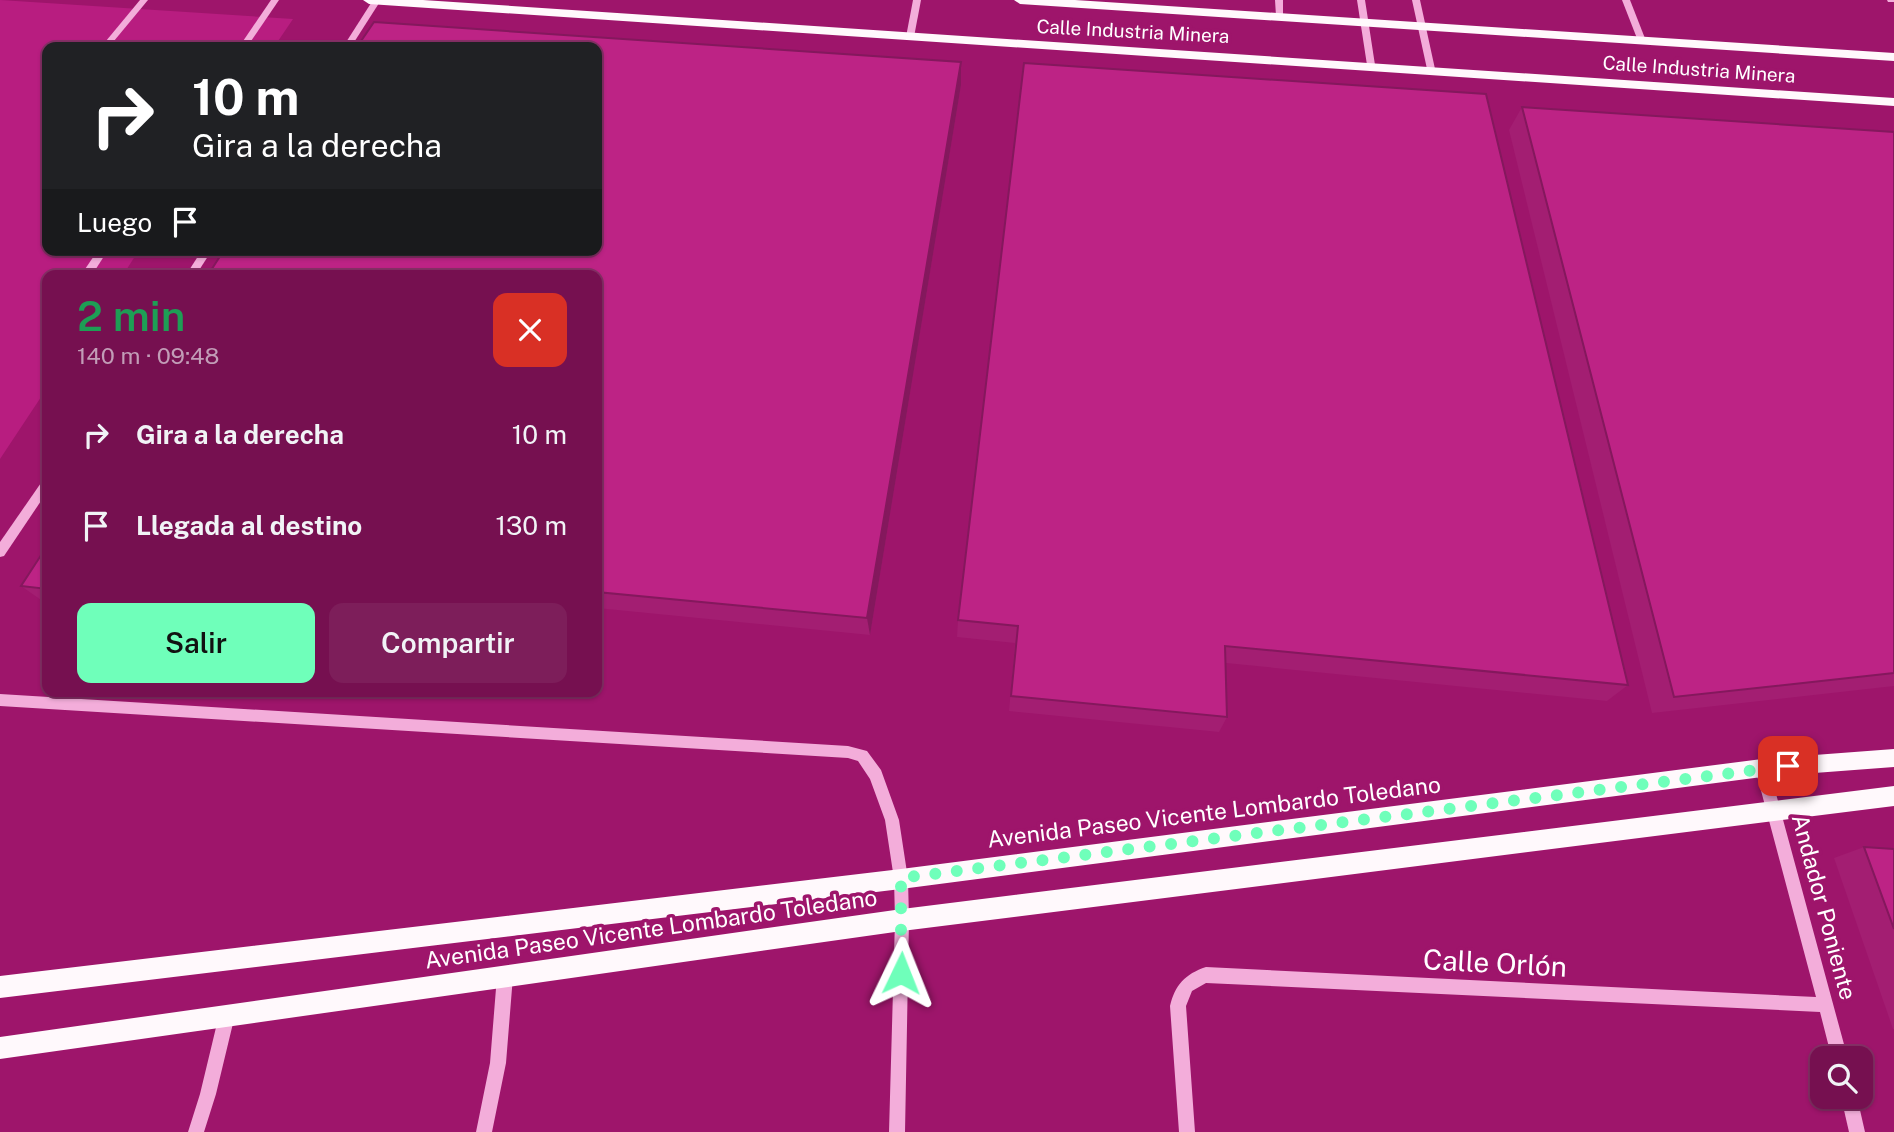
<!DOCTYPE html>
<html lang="es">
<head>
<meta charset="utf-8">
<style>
  :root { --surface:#761050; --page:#7d1e5a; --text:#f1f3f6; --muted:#c29db7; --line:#873067; --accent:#6fffba }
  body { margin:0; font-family:"Public Sans",sans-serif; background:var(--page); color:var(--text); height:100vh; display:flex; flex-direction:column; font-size:26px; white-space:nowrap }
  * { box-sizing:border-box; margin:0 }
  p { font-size:23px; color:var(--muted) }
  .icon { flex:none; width:38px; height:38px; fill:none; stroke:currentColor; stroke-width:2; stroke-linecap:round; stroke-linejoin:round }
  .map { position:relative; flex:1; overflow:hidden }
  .side { position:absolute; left:42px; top:270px; width:560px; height:427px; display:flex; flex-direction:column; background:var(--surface); border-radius:14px; box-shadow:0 2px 5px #0004,0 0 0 2px var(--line) }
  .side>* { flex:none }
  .banner { position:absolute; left:42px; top:42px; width:560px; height:214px; border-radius:14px; box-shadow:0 2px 5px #0004,0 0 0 2px var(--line); background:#202124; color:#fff; overflow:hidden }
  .tools { position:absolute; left:1810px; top:1046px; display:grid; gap:14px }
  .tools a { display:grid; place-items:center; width:63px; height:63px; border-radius:14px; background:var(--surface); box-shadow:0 2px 5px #0004,0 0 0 2px var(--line); font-size:35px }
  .pin { position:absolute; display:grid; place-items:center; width:60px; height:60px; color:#fff; margin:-30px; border-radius:14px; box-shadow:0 4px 10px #0006 }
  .me { position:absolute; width:77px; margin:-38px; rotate:2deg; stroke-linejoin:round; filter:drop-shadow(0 0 5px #0008) }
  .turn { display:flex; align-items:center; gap:24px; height:147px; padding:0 35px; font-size:32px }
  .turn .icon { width:91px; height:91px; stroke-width:2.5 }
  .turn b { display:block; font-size:49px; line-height:60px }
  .then { display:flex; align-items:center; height:66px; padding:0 35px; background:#0003; gap:14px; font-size:26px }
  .round { display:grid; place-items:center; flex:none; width:74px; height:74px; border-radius:14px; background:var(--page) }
  .headline { display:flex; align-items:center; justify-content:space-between; height:119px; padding:0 35px }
  h1 { font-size:42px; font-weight:600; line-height:52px; color:#1e9e55 }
  .cta { display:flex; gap:14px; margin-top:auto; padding:14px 35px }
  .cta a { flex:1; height:80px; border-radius:14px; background:var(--accent); color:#111; font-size:28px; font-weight:600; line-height:80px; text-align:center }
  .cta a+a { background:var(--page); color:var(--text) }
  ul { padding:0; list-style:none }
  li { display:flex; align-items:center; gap:21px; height:91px; padding:0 35px }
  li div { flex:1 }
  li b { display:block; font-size:26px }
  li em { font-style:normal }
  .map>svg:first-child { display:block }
</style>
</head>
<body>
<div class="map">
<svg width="1894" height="1132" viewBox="0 0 1894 1132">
  <rect width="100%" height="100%" fill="#9e156b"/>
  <path fill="#b81d80" d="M0,0L293,19L274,47H47V250H139L123,275H47V388L0,459Z"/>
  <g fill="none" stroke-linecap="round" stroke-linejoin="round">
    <g fill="#f3adda" fill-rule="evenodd">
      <path d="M140,0H148L109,47H101Z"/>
      <path d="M271,0H279L247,47H239Z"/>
      <path d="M373,0H381L351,47H343Z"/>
      <path d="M913,0H921L914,37L910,40L906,37Z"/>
      <path d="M1275,0H1283V18L1276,16Z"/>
      <path d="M1357,0H1365L1375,65L1371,68L1367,65Z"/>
      <path d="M1412,0H1420L1435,69L1434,71H1428L1427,69Z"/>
      <path d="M1622,0H1630L1646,41L1645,43L1638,41Z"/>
      <path d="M1887,0H1894V2H1888Z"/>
      <path d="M98,250H108L92,275H81Z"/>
      <path d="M202,250H212L196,275H186Z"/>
      <path d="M47,478V492L4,556L0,557V542L43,480Z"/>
      <path d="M0,694L848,746L867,751L881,770L899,820L908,879L909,920L905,1132H889L895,920L894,879L885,820L870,779L858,761L848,758L0,706Z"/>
      <path d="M1762,761L1767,763L1769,768L1848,1059H1832L1820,1012L1206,983L1192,991L1186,1006L1195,1132H1179L1170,1006C1175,985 1185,974 1206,967L1816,997L1755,768L1757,763Z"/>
      <path d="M505,968L510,971L513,976L506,1063L492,1132H476L490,1063L497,976L500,971Z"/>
      <path d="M227,1007L232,1010L235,1015L216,1094L204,1132H188L200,1094L219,1015L222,1010Z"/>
      <path d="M1841,1097H1857L1865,1132H1849Z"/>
    </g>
    <g fill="#fff9fc" fill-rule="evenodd">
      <path d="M363,0H423L1894,98V106L369,4Z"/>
      <path d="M1014,0H1075L1894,53V61L1020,4Z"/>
      <path d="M1894,749V767L1762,777L901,889L0,998V976L901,869L1762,759Z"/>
      <path d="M1894,786V806L902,931L0,1059V1037L902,909Z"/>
    </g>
  </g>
  <g fill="#a31e72">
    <path d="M961,85L870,635L597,608V275Z"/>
    <path d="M1522,107L1894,132V686L1652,713L1509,130Z"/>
    <path d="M47,546V604L21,586Z"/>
    <path d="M958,620L1628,685L1607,701L1226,663L1227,717L1219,732L1009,711L1015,643L957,637Z"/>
    <path d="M1864,847L1894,849V1029H1893L1834,858Z"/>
  </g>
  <path fill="#84185d" d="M961,62V85L870,635L867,618Z"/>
  <g fill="#bd2385" stroke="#84185d" stroke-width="2">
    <path d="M374,22L961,62L867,618L597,592V275H208L224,250H597V47H357Z"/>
    <path d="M1024,63L1486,94L1628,685L1225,646L1227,717L1011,696L1018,626L958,620Z"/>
    <path d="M1522,107L1894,132V673L1674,697Z"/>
    <path d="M47,546V589L21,586Z"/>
    <path d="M1864,847L1894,849V929Z"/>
  </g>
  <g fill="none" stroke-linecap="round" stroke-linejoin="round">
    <path stroke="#6fffba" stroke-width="12" stroke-dasharray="0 21.6" d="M901,973V878L1788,766"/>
  </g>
  <g text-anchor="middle" stroke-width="7" stroke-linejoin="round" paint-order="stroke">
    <g font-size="19" fill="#fff" stroke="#9e156b">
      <text transform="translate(1133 31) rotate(3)" y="7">Calle Industria Minera</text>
      <text transform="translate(1699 69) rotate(4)" y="7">Calle Industria Minera</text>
    </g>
    <g font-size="23" fill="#fff" stroke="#9e156b">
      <text transform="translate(1214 812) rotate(-7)" y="8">Avenida Paseo Vicente Lombardo Toledano</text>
      <text transform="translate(1824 907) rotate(75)" y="8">Andador Poniente</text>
      <text transform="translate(651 929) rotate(-8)" y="8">Avenida Paseo Vicente Lombardo Toledano</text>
    </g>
    <g font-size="28" fill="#fff" stroke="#9e156b">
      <text transform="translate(1495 963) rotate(3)" y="10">Calle Orlón</text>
    </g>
  </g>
</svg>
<div class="tools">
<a><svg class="icon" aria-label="search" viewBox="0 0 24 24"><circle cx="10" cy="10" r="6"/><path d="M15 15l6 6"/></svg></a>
</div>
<div class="pin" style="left:1788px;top:766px;background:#d93025"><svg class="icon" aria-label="arrive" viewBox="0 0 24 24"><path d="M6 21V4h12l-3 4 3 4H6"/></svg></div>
<svg class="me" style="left:901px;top:973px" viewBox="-20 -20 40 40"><path d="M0-17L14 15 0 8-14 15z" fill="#6fffba" stroke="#fff" stroke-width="4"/></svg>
<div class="banner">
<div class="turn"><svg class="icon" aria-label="right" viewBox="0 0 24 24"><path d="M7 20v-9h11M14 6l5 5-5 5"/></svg><div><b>10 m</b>Gira a la derecha</div></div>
<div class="then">Luego<svg class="icon" aria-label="arrive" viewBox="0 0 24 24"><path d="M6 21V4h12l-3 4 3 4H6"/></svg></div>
</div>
<section class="side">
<div class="headline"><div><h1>2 min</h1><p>140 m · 09:48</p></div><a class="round" style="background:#d93025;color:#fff"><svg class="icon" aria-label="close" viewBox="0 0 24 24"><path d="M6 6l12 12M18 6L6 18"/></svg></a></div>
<ul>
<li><svg class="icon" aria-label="right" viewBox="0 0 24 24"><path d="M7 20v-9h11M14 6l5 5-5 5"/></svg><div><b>Gira a la derecha</b></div><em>10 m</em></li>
<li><svg class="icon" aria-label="arrive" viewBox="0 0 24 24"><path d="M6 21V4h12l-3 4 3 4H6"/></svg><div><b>Llegada al destino</b></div><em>130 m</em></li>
</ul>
<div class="cta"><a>Salir</a><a>Compartir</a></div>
</section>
</div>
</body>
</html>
